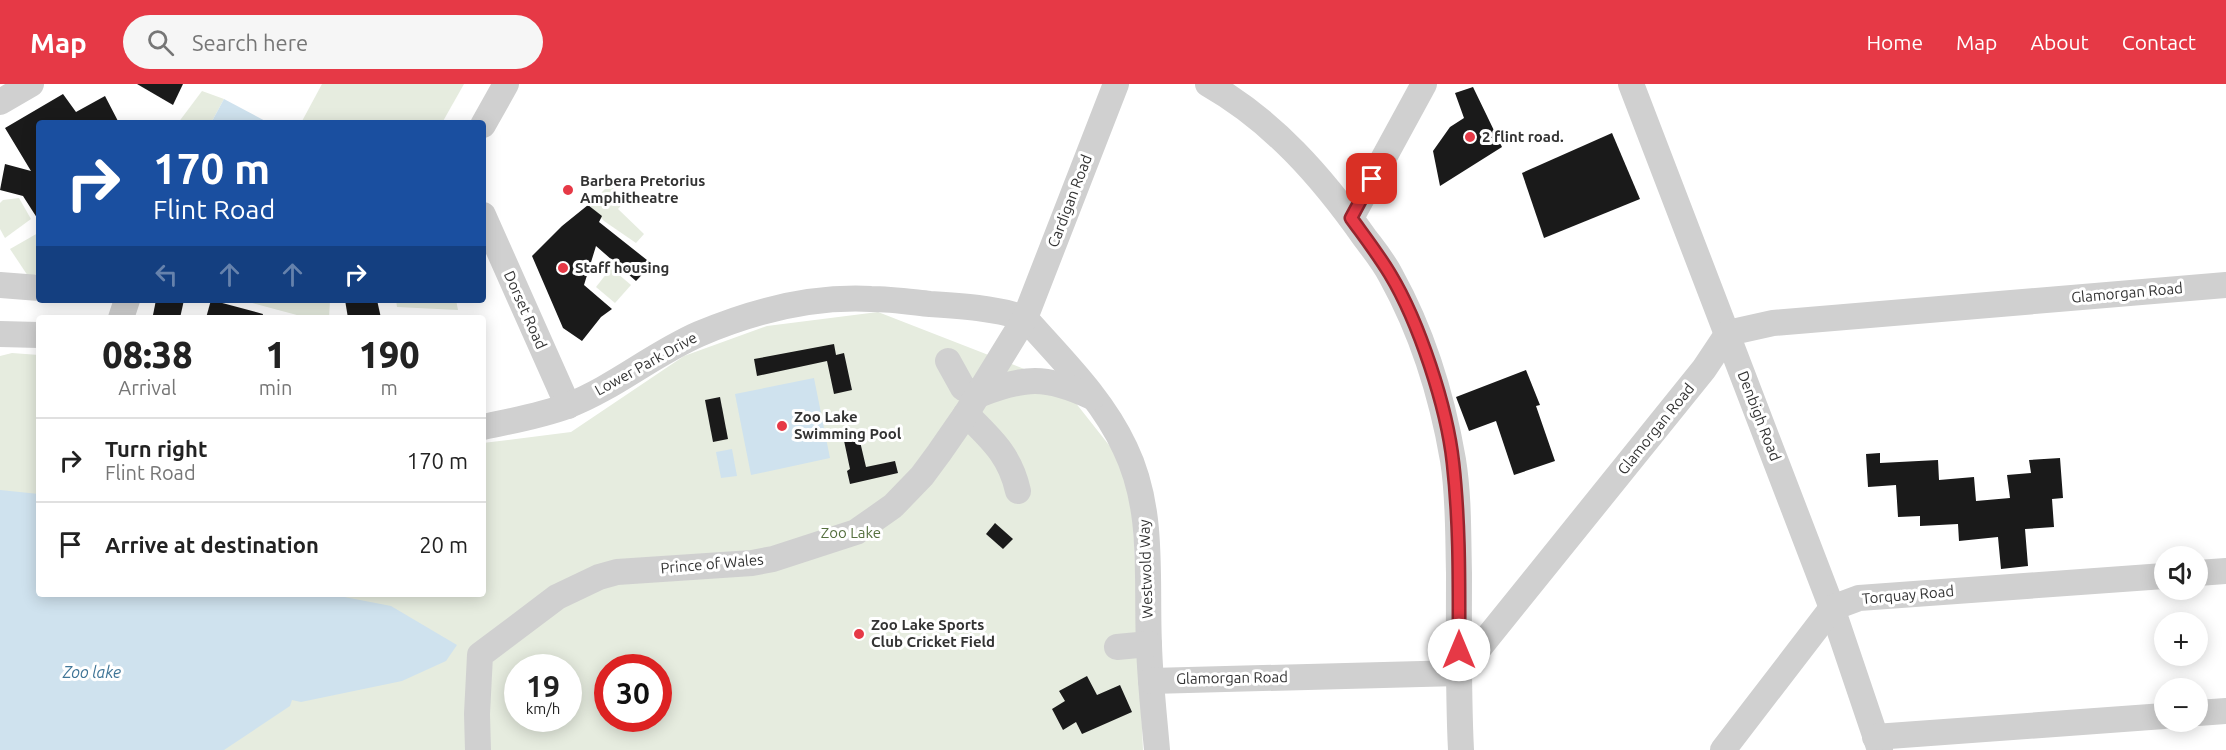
<!DOCTYPE html>
<html lang="en">
<head>
<meta charset="utf-8">
<style>
  :root { --surface:#fff; --page:#f6f6f6; --text:#222; --muted:#767676; --line:#e0e0e0; --accent:#e63946 }
  body { margin:0; font-family:Ubuntu,sans-serif; background:var(--page); color:var(--text); height:100vh; display:flex; flex-direction:column; font-size:22px; white-space:nowrap }
  * { box-sizing:border-box; margin:0 }
  p { font-size:20px; color:var(--muted) }
  .icon { flex:none; width:33px; height:33px; fill:none; stroke:currentColor; stroke-width:2; stroke-linecap:round; stroke-linejoin:round }
  .map { position:relative; flex:1; overflow:hidden }
  .side { position:absolute; left:36px; top:231px; width:450px; height:282px; display:flex; flex-direction:column; background:var(--surface); border-radius:6px; box-shadow:0 3px 15px #0003 }
  .side>* { flex:none }
  .guide { position:absolute; left:36px; top:36px; width:450px; height:183px; border-radius:6px; box-shadow:0 3px 15px #0003; background:#1a4fa0; color:#fff; overflow:hidden }
  .tools { position:absolute; left:2154px; top:462px; display:grid; gap:12px }
  .tools a { display:grid; place-items:center; width:54px; height:54px; border-radius:50%; background:var(--surface); box-shadow:0 3px 15px #0003; font-size:30px }
  .speed { position:absolute; left:504px; top:570px; display:flex; gap:12px; font-size:30px; font-weight:700; text-align:center }
  .speed>* { display:grid; place-content:center; width:78px; height:78px; border-radius:50%; background:var(--surface); box-shadow:0 3px 15px #0003; line-height:1 }
  .speed small { font-size:15px; font-weight:400 }
  .speed .limit { border:9px solid #d22; background:#fff; color:#111 }
  .pin { position:absolute; display:grid; place-items:center; width:51px; height:51px; color:#fff; margin:-26px; border-radius:12px; box-shadow:0 3px 9px #0006 }
  .me { position:absolute; width:66px; margin:-33px; rotate:0deg; stroke-linejoin:round; filter:drop-shadow(0 0 4px #0008) }
  .turn { display:flex; align-items:center; gap:21px; height:126px; padding:0 18px; font-size:27px }
  .turn .icon { width:78px; height:78px; stroke-width:2.5 }
  .turn b { display:block; font-size:42px; line-height:51px }
  .lanes { display:flex; align-items:center; height:57px; padding:0 18px; background:#0003; justify-content:center; gap:30px; direction:ltr }
  .lanes .off { opacity:.35 }
  .eta { display:flex; justify-content:space-evenly; align-items:center; height:102px; text-align:center }
  .eta b { font-size:36px; font-weight:800; line-height:42px }
  ul { padding:0; list-style:none }
  li { display:flex; align-items:center; gap:18px; height:84px; padding:0 18px; border-top:2px solid var(--line) }
  li div { flex:1 }
  li b { display:block; font-size:22px }
  li em { font-style:normal }
  header { display:flex; align-items:center; gap:36px; box-sizing:border-box; height:84px; padding:0 30px; background:var(--accent); color:#fff }
  header strong { font-size:28px }
  nav { display:flex; gap:33px; margin-inline-start:auto; font-size:21px }
  .search { width:420px; height:54px; background:var(--page); display:flex; align-items:center; gap:15px; box-sizing:border-box; padding:0 21px; border-radius:33px; color:var(--muted); font-size:22px }
  .map>svg:first-child { display:block }
</style>
</head>
<body>
<header>
<strong>Map</strong>
<div class="search"><svg class="icon" aria-label="search" viewBox="0 0 24 24"><circle cx="10" cy="10" r="6"/><path d="M15 15l6 6"/></svg>Search here</div>
<nav><a>Home</a><a>Map</a><a>About</a><a>Contact</a></nav>
</header>
<div class="map">
<svg width="2226" height="666" viewBox="0 0 2226 666">
  <rect width="100%" height="100%" fill="#fff"/>
  <g fill="#e6ecdf" fill-rule="evenodd">
    <path d="M322,0H464L442,39H301Z"/>
    <path d="M202,7L224,15L211,39H178Z"/>
    <path d="M610,100L624,118L618,125L644,150L636,159L604,137L589,121Z"/>
    <path d="M19,114L31,135L5,154L0,145V119L3,116Z"/>
    <path d="M38,149L39,188L30,195L10,165Z"/>
    <path d="M611,184L631,201L615,219L596,203Z"/>
    <path d="M241,216H330L329,234H308Z"/>
    <path d="M396,216H456L458,226L397,223Z"/>
    <path d="M878,228L1060,299L1131,389L1143,666H0V272L12,269L39,271V510H483V359L571,348L684,272L767,242ZM518,584H568V634H518ZM608,584H658V634H608Z"/>
  </g>
  <g fill="#cfe2ee">
    <path d="M224,15L269,39H211Z"/>
    <path d="M814,294L830,374L751,391L735,310Z"/>
    <path d="M732,365L737,392L721,394L716,368Z"/>
    <path d="M0,406L39,410V510H329L391,522L457,561L446,577L402,597L301,618L292,616L290,622L224,666H0Z"/>
  </g>
  <g fill="#1a1a1a">
    <path d="M137,0H183L173,21Z"/>
    <path d="M1473,3L1502,63L1440,102L1433,67L1450,43L1464,34L1455,9Z"/>
    <path d="M63,10L76,28L105,12L119,39H39V137L23,112L0,106L5,80L31,87L5,44Z"/>
    <path d="M1612,49L1640,115L1544,154L1522,89Z"/>
    <path d="M588,121L602,132L599,138L652,180L636,197L596,162L584,201L612,225L601,233L582,257L563,244L532,172L562,142Z"/>
    <path d="M156,216H184L180,234L153,231Z"/>
    <path d="M211,216L263,230L262,234H206Z"/>
    <path d="M345,216H377L381,234H348Z"/>
    <path d="M834,260L836,271L844,269L852,306L834,310L827,277L757,292L754,275Z"/>
    <path d="M1526,286L1540,321L1536,322L1555,377L1514,391L1496,337L1469,347L1456,313Z"/>
    <path d="M720,313L728,355L713,358L705,316Z"/>
    <path d="M858,349L866,383L895,377L898,389L850,400L847,387L850,385L843,352Z"/>
    <path d="M1880,369V379L1938,376L1939,396L1974,393L1976,417L2010,414L2007,391L2031,389L2029,376L2060,374L2063,414L2052,415L2054,443L2025,445L2028,482L2001,485L1998,453L1959,457L1958,440L1920,442V432L1898,433L1896,401L1868,403L1866,370Z"/>
    <path d="M995,439L1013,455L1003,465L986,450Z"/>
    <path d="M1087,592L1097,611L1120,601L1132,628L1082,650L1076,638L1063,646L1052,625L1065,617L1059,607Z"/>
  </g>
  <g fill="none" stroke-linecap="round" stroke-linejoin="round">
    <g stroke="#d0d0d0" stroke-width="26">
      <path d="M1208,0C1273,37 1322,93 1365,154C1374,166 1384,178 1391,192C1422,248 1442,312 1453,376C1459,413 1458,452 1459,489C1459,548 1458,607 1461,666"/>
      <path d="M1631,0L1832,524L1880,666"/>
      <path d="M0,18L31,0"/>
      <path d="M483,41L506,0"/>
      <path d="M483,131L568,322"/>
      <path d="M1351,134L1424,0"/>
      <path d="M0,201L39,204"/>
      <path d="M121,234L127,216"/>
      <path d="M1025,234C1061,275 1102,314 1125,364C1155,426 1146,494 1149,561C1150,596 1154,631 1157,666"/>
      <path d="M0,250L39,251"/>
      <path d="M948,277L963,304L978,311C1025,293 1045,291 1092,313"/>
      <path d="M966,330C991,355 1010,371 1018,407"/>
      <path d="M483,343C511,337 540,332 567,322C614,304 653,270 699,250C753,227 813,212 871,215C891,215 911,218 930,220C962,222 994,224 1025,234"/>
      <path d="M2198,489L2226,487"/>
      <path d="M1117,563L1149,560"/>
      <path d="M1151,597L1459,589L1704,285L1728,249L1773,239L2226,201"/>
      <path d="M2198,629L2226,627"/>
      <path d="M1875,653L2164,632"/>
      <path d="M478,666L477,630L480,571L557,513L599,493L617,488L752,479L773,475L856,448L893,422L922,392L939,369L966,330L1025,234L1116,0"/>
      <path d="M1723,666L1832,524L1859,514L2164,492"/>
    </g>
  </g>
  <g fill="none" stroke-linecap="round" stroke-linejoin="round">
    <defs>
      <path id="route" d="M1372,95L1351,134C1364,152 1378,170 1390,190C1419,238 1447,323 1453,379C1460,441 1459,503 1459,566"/>
    </defs>
    <use href="#route" stroke="#96252e" stroke-width="15"/>
    <use href="#route" stroke="#e63946" stroke-width="10"/>
  </g>
  <g fill="#e63946" stroke="#fff" stroke-width="2">
    <circle cx="1470" cy="53" r="6"/>
    <circle cx="568" cy="106" r="6"/>
    <circle cx="563" cy="184" r="6"/>
    <circle cx="782" cy="342" r="6"/>
    <circle cx="859" cy="550" r="6"/>
  </g>
  <g text-anchor="middle" stroke-width="6" stroke-linejoin="round" paint-order="stroke">
    <g font-size="15" font-weight="bold" fill="#333" stroke="#fff" text-anchor="start">
      <text x="1482" y="58">2 flint road.</text>
      <text x="580" y="102">Barbera Pretorius<tspan x="580" dy="17">Amphitheatre</tspan></text>
      <text x="575" y="189">Staff housing</text>
      <text x="794" y="338">Zoo Lake<tspan x="794" dy="17">Swimming Pool</tspan></text>
      <text x="871" y="546">Zoo Lake Sports<tspan x="871" dy="17">Club Cricket Field</tspan></text>
    </g>
    <g font-size="15" fill="#333" stroke="#fff">
      <text transform="translate(1070 117) rotate(-69)" y="5">Cardigan Road</text>
      <text transform="translate(2127 209) rotate(-5)" y="5">Glamorgan Road</text>
      <text transform="translate(525 226) rotate(66)" y="5">Dorset Road</text>
      <text transform="translate(646 280) rotate(-29)" y="5">Lower Park Drive</text>
      <text transform="translate(1759 332) rotate(69)" y="5">Denbigh Road</text>
      <text transform="translate(1656 345) rotate(-51)" y="5">Glamorgan Road</text>
      <text transform="translate(712 480) rotate(-5)" y="5">Prince of Wales</text>
      <text transform="translate(1146 485) rotate(-92)" y="5">Westwold Way</text>
      <text transform="translate(1908 511) rotate(-5)" y="5">Torquay Road</text>
      <text transform="translate(1232 594) rotate(-1)" y="5">Glamorgan Road</text>
    </g>
    <g font-size="15" fill="#56703f" stroke="#fff">
      <text x="851" y="454">Zoo Lake</text>
    </g>
    <g font-size="16" font-style="italic" fill="#3f7597" stroke="#fff">
      <text x="92" y="594">Zoo lake</text>
    </g>
  </g>
</svg>
<div class="tools">
<a><svg class="icon" aria-label="sound" viewBox="0 0 24 24"><path d="M4 9h4l5-4v14l-5-4H4zM17 9q2 3 0 6"/></svg></a>
<a>+</a>
<a>−</a>
</div>
<div class="speed"><div>19<small>km/h</small></div><div class="limit">30</div></div>
<div class="pin" style="left:1372px;top:95px;background:#d93025"><svg class="icon" aria-label="arrive" viewBox="0 0 24 24"><path d="M6 21V4h12l-3 4 3 4H6"/></svg></div>
<svg class="me" style="left:1459px;top:566px" viewBox="-20 -20 40 40"><circle r="19" fill="#fff"/><path d="M0-13L10 11 0 6-10 11z" fill="#e63946"/></svg>
<div class="guide">
<div class="turn"><svg class="icon" aria-label="right" viewBox="0 0 24 24"><path d="M7 20v-9h11M14 6l5 5-5 5"/></svg><div><b>170 m</b>Flint Road</div></div>
<div class="lanes"><svg class="icon off" aria-label="left" viewBox="0 0 24 24"><path d="M17 20v-9H6M10 6l-5 5 5 5"/></svg><svg class="icon off" aria-label="ahead" viewBox="0 0 24 24"><path d="M12 20V5M6 11l6-6 6 6"/></svg><svg class="icon off" aria-label="ahead" viewBox="0 0 24 24"><path d="M12 20V5M6 11l6-6 6 6"/></svg><svg class="icon" aria-label="right" viewBox="0 0 24 24"><path d="M7 20v-9h11M14 6l5 5-5 5"/></svg></div>
</div>
<section class="side">
<div class="eta">
<div><b>08:38</b><p>Arrival</p></div>
<div><b>1</b><p>min</p></div>
<div><b>190</b><p>m</p></div>
</div>
<ul>
<li><svg class="icon" aria-label="right" viewBox="0 0 24 24"><path d="M7 20v-9h11M14 6l5 5-5 5"/></svg><div><b>Turn right</b><p>Flint Road</p></div><em>170 m</em></li>
<li><svg class="icon" aria-label="arrive" viewBox="0 0 24 24"><path d="M6 21V4h12l-3 4 3 4H6"/></svg><div><b>Arrive at destination</b></div><em>20 m</em></li>
</ul>
</section>
</div>
</body>
</html>
